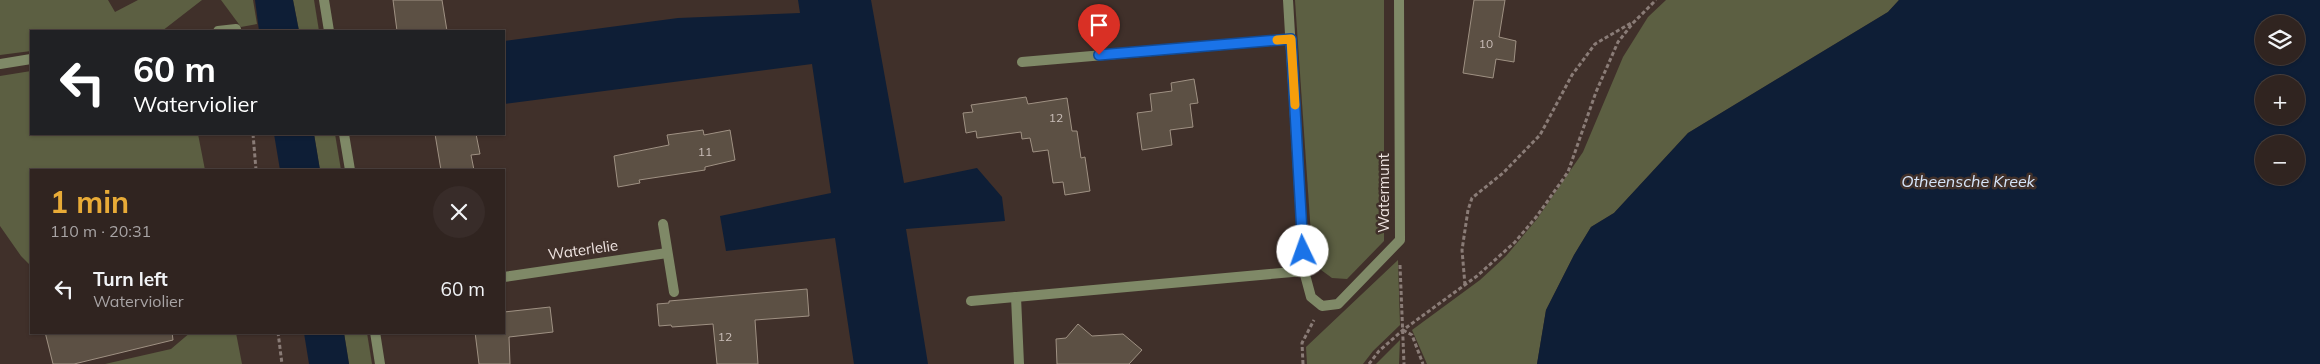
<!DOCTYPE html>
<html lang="en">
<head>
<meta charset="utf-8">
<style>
  :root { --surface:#302420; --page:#382c29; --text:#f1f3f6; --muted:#a8a4a5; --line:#4b413e; --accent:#e8ab37 }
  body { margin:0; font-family:Mulish,sans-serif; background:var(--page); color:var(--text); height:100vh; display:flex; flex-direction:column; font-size:19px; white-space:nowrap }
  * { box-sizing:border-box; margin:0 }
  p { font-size:16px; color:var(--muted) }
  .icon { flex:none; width:28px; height:28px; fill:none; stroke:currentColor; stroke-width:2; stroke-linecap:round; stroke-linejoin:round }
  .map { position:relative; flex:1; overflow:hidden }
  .panel { position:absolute; left:30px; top:169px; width:475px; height:165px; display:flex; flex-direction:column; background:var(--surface); border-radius:0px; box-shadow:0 1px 4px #0004,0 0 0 1px var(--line) }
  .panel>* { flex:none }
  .guide { position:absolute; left:30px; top:30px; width:475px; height:105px; border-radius:0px; box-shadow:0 1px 4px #0004,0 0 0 1px var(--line); background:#202124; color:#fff; overflow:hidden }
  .buttons { position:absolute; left:2255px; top:15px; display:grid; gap:10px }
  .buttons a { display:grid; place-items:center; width:50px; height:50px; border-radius:50%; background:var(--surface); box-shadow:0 1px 4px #0004,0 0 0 1px var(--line); font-size:25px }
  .pin { position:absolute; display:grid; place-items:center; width:42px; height:42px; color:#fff; margin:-51px -21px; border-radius:50% 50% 50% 0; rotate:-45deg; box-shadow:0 0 5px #0007 }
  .pin .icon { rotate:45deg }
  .me { position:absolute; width:55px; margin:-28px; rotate:357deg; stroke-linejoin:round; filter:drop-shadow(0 0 4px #0008) }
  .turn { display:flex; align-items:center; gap:18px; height:105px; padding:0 20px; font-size:22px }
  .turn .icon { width:65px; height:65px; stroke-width:2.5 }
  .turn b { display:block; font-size:35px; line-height:42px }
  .round { display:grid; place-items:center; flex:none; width:52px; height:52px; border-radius:26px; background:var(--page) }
  .overview { display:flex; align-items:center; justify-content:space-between; height:85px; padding:0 20px }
  h1 { font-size:30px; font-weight:700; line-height:38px; color:var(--accent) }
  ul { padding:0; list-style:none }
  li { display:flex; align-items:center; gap:15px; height:70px; padding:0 20px }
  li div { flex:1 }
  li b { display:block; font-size:19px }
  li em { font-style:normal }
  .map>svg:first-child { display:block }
</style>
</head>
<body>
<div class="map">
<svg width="2320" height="364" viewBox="0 0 2320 364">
  <rect width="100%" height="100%" fill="#40302a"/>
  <g fill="#5c5f42">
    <path d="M0,0H108L115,12L138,0H202L162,31H31V51L0,55Z"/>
    <path d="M221,0H253L257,24L241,27Z"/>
    <path d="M293,0H314L319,31H299Z"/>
    <path d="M1295,0H1384V241L1347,279L1332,278L1313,264Z"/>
    <path d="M1666,0H1899L1888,12L1688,133L1614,213L1591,227L1574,255L1546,310L1537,364H1427L1412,330L1480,280L1506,256L1537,219L1583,152L1623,57L1648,17Z"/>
    <path d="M31,71V134H198L205,170H31V266L21,256L0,226V76Z"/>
    <path d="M314,134H335L341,170H320Z"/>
    <path d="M1398,260L1400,325L1373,351L1363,364H1307L1306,347Z"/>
    <path d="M191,332L236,333L242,364H105L171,349Z"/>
    <path d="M344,333H367L372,364H349Z"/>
    <path d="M1400,340L1399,364H1376Z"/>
  </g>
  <g fill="#0e1e36" fill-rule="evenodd">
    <path d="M255,0H293L299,31H259Z"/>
    <path d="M798,0H871L904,183L977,168L1002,197L1005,221L906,229L928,364H854L835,238L726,251L720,216L831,193L812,64L504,104V41L678,18L800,13Z"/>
    <path d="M1899,0H2320V364H1537L1546,310L1574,255L1591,227L1614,213L1688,133L1888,12ZM2264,24H2296V56H2264ZM2264,84H2296V116H2264ZM2264,144H2296V176H2264Z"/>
    <path d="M274,134H314L320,170H280Z"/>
    <path d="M304,333H344L349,364H309Z"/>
  </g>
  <g fill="#5c5044" stroke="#9f9183">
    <path d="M393,0H442L447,31H397Z"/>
    <path d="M1474,0H1505L1499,37L1516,41L1514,62L1496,59L1493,78L1463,73Z"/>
    <path d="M1194,79L1198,103L1190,104L1193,127L1170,130L1172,145L1142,150L1137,113L1152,111L1150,94L1172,91L1171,83Z"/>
    <path d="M1026,97L1028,104L1067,98L1072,131H1077L1081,158L1085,157L1090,191L1065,195L1063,182L1053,183L1048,150L1033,152L1030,138L1022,139L1021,132L977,138L976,131L966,133L963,113L973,112L971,105Z"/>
    <path d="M703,130L704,135L730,130L735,160L705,167V170L639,180L640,183L618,187L614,156L669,145L667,135Z"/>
    <path d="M435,134H476L480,154L471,155L474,170H441Z"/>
    <path d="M807,289L809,316L755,320L758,364H717L713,324L672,327L671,325L659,326L657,304L669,303V301Z"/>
    <path d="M550,307L553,332L509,337L510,364H479L475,332H504V312Z"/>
    <path d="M1078,324L1092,336L1123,334L1142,350L1129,364H1057L1056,339L1066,338Z"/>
    <path d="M45,332H172L173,340L74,364H53Z"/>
  </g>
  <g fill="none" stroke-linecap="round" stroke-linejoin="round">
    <g stroke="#8a7c77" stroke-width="3" stroke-dasharray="4 2.5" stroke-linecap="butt">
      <path d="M253,134L256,170"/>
      <path d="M1400,265L1404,364"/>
      <path d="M1465,285L1462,250L1468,210L1472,198L1503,173L1540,135L1572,75L1595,44L1631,23"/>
      <path d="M1403,330L1412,335L1423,364"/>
      <path d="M278,332L282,364"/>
      <path d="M1303,364L1302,343L1314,320"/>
      <path d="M1369,364L1379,351L1403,330L1477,276L1515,242L1537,216L1568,172L1596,92L1618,42L1633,23L1656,0"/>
    </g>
    <g stroke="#7f8967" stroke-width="10">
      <path d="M1016,297L1019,364"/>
      <path d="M971,301L1304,271"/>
    </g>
    <g stroke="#7f8967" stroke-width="10">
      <path d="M324,0L329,31"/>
      <path d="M1288,0L1304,271L1311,297L1322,306L1338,304L1400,240L1399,0"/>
      <path d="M218,31L236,29"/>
      <path d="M1022,62L1291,39"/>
      <path d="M0,64L31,59"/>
      <path d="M344,134L350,170"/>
      <path d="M663,224L674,292"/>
      <path d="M504,277L667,253"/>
      <path d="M375,332L380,364"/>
    </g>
  </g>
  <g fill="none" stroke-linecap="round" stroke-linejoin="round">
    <defs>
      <path id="route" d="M1099,55L1291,39L1303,251"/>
    </defs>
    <use href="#route" stroke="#114b97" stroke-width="12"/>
    <use href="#route" stroke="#1a73e8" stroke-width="9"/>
    <path stroke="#f59e0b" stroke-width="9" d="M1277,40L1291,39L1295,105"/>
  </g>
  <g text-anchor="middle" stroke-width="5" stroke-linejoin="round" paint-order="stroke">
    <g font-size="12" fill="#cabeb9">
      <text x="1486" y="48">10</text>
      <text x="1056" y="122">12</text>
      <text x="705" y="156">11</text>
      <text x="725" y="341">12</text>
    </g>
    <g font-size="15" fill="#eee3e0" stroke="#40302a">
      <text transform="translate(1384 193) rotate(-90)" y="5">Watermunt</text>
      <text transform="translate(583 250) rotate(-8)" y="5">Waterlelie</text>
    </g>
    <g font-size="16" font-style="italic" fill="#d6e5fa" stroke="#40302a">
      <text x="1968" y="187">Otheensche Kreek</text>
    </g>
  </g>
</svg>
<div class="buttons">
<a><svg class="icon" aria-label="layers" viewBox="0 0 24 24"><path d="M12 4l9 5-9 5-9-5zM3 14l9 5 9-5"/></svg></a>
<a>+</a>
<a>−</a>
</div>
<div class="pin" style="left:1099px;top:55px;background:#d93025"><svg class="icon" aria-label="arrive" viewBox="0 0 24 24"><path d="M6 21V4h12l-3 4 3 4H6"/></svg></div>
<svg class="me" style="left:1303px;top:251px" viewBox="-20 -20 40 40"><circle r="19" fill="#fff"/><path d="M0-13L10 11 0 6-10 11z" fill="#1a73e8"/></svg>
<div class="guide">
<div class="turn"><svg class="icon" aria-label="left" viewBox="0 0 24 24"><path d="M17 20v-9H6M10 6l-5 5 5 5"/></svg><div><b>60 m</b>Waterviolier</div></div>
</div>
<section class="panel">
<div class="overview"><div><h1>1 min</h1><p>110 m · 20:31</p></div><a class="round"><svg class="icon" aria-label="close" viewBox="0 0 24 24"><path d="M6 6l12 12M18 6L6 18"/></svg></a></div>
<ul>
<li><svg class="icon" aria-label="left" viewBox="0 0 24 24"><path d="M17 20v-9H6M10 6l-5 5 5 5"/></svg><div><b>Turn left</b><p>Waterviolier</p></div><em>60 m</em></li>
</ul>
</section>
</div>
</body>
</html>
